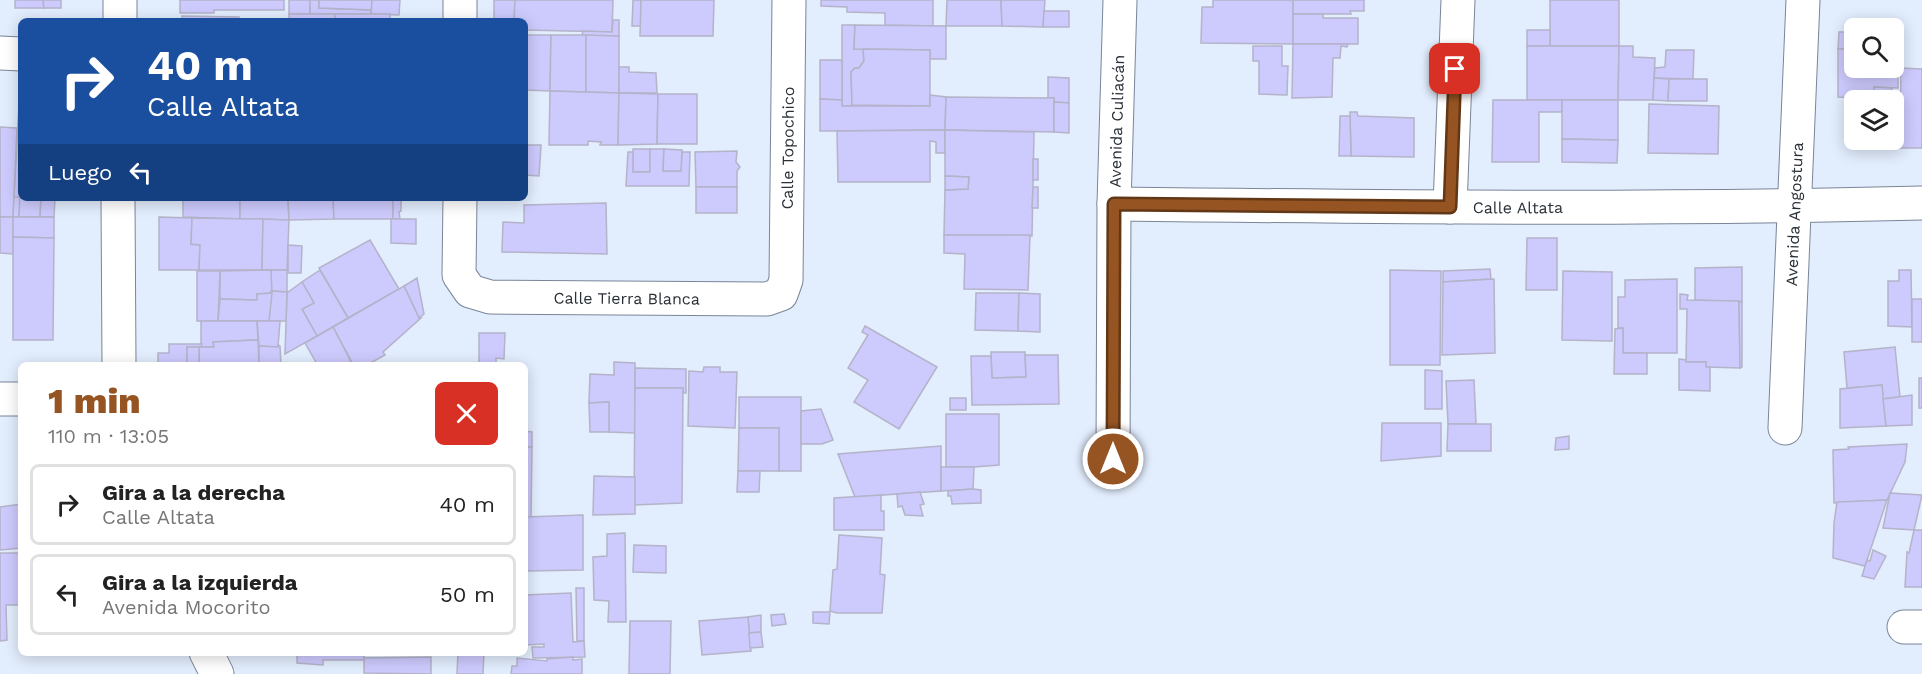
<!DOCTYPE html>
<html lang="es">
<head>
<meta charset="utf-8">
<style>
  :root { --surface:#fff; --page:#f2f2f2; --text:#222; --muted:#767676; --line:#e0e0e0; --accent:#965422 }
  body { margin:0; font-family:"Work Sans",sans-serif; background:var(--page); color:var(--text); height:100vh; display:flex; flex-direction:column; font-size:22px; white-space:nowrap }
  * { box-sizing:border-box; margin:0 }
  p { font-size:20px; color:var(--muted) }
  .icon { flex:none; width:33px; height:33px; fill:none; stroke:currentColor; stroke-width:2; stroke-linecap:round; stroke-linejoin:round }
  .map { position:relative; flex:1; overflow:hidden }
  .details { position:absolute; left:18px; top:362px; width:510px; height:294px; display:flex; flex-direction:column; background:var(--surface); border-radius:9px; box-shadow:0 3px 15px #0003 }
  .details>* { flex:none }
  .guide { position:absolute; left:18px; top:18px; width:510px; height:183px; border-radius:9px; box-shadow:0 3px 15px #0003; background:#1a4fa0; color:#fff; overflow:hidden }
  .buttons { position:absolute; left:1844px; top:18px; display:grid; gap:12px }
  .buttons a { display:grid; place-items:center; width:60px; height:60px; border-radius:9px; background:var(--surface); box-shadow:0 3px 15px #0003; font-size:30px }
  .pin { position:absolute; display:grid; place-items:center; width:51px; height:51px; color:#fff; margin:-26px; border-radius:12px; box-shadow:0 3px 9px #0006 }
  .me { position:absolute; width:66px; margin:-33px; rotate:0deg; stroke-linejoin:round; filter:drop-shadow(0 0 4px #0008) }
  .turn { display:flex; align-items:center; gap:21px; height:126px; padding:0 30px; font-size:27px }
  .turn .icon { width:78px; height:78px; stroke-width:2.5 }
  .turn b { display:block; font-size:42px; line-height:51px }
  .then { display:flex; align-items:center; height:57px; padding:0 30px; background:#0003; gap:12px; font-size:22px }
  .round { display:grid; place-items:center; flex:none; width:63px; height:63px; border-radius:9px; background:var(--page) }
  .overview { display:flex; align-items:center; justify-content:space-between; height:102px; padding:0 30px }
  h1 { font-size:36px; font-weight:800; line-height:45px; color:var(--accent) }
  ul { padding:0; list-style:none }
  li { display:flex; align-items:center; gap:18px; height:81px; margin:0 12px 9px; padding:0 18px; border:3px solid var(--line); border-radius:9px }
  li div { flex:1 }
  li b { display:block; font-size:22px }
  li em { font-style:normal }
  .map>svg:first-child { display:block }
</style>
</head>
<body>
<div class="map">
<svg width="1922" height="674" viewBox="0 0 1922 674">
  <rect width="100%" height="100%" fill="#e2edfd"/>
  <g fill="#cdcafd" stroke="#b4b3c9" stroke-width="1.5">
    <path d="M15,0H43L44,8H15Z"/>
    <path d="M43,0H61V8H44Z"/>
    <path d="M180,0H284V10H214V13H180Z"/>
    <rect x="289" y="0" width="21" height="14"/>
    <path d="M310,0H319V8L371,10V14H310Z"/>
    <path d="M319,0H372L373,10L319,8Z"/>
    <path d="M372,0H400L399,15L371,14Z"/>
    <path d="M494,0H515L514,21H494Z"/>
    <path d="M515,0H613L612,32L525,30V21H514Z"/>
    <path d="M633,0H641V26H632Z"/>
    <path d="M641,0H714L713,36H640Z"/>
    <path d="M821,0H933V26L885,25V13L847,12V7L821,6Z"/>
    <path d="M947,0H1001L1002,26H946Z"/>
    <path d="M1001,0H1045L1043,27L1002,26Z"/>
    <path d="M1213,0H1293V44L1201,43L1202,7H1213Z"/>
    <path d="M1293,0H1364V11H1350L1351,14H1293Z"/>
    <rect x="1550" y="0" width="69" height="46"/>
    <path d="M1044,11H1069V27H1043Z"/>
    <path d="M289,14H335V20L289,21Z"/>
    <rect x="335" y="14" width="55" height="7"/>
    <path d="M1293,14H1323V18H1358V44H1293Z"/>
    <path d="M182,16L239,17V21H182Z"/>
    <path d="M613,20H619V36H582L583,31L612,32Z"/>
    <path d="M842,25H855L854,49H863L864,61L859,68H855L851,72L852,105L853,106H842Z"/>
    <path d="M855,25L946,26V59H930V50L854,49Z"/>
    <rect x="1527" y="30" width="23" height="16"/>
    <path d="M1839,32H1854V49H1838Z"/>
    <rect x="1893" y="33" width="5" height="21"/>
    <path d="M525,35H551L550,91L525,90Z"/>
    <path d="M551,35H586V92L550,91Z"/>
    <path d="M586,35L619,36V93L586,92Z"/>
    <path d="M1293,44H1348L1347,47L1341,46L1340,58H1333L1332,97L1292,98Z"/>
    <path d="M1253,46H1282V66H1288L1287,95L1259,94V61H1253Z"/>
    <path d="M1527,46H1619L1618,100H1527Z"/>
    <path d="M1619,46H1633V57L1655,58L1653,100H1618Z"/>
    <path d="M863,49L930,50V106L852,105L851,72L855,68H859L864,61Z"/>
    <path d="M1838,49H1854V68H1893V54H1898V88L1874,87L1873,99L1838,97Z"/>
    <path d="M1666,50H1694L1693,79L1654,78L1655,68L1665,67Z"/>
    <path d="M820,60H842V100L820,99Z"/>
    <path d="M619,67H629V72L656,73L657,93H619Z"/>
    <path d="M1901,68L1922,69V148H1900Z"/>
    <path d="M1048,77L1069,78V103L1054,102V98H1048Z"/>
    <path d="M1654,78L1669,79L1668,101L1653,100Z"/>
    <path d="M1669,79H1707V101H1668Z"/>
    <path d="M1874,87L1892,88V100H1854V111H1845V98L1873,99Z"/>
    <path d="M550,91L619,93L618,145H600L601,142L588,141V145H549Z"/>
    <path d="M619,93L658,94L657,144L618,145Z"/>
    <path d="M658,94H697V144H657Z"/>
    <path d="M930,95L946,97L945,130L820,131V99L842,100V106H930Z"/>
    <path d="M946,97L1054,98V132L945,130Z"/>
    <path d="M1493,100H1562V112H1539V162H1492Z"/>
    <path d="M1562,100H1618V140L1562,139Z"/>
    <path d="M1054,102L1069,103V133L1054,132Z"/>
    <path d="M19,104H21V197H14Z"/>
    <path d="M1649,104L1719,106L1718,154L1648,153Z"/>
    <path d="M1350,112H1357L1358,116L1414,118V157L1351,156Z"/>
    <path d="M1340,116H1350L1351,156H1339Z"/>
    <path d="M0,127L17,128L13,217H0Z"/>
    <path d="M945,130V153H936V142L930,141V182H838L837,131Z"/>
    <path d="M945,130L1034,132L1032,236L944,235L945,190L968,189L969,177L945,176Z"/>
    <path d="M1562,139L1618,140L1617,163L1562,162Z"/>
    <path d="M525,145H541L539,176L525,175Z"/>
    <rect x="633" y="149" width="17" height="23"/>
    <path d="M650,149H664L663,171H681L682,152H690L689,186H626L628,152H633V172H650Z"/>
    <path d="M664,149L682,150L681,171H663Z"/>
    <path d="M737,151L736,162L740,167L737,171V187H696L695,152Z"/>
    <rect x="1033" y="159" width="5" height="21"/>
    <path d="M945,176L969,177L968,189L945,190Z"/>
    <rect x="696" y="187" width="41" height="26"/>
    <path d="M1033,187H1038V208H1032Z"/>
    <path d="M14,197H20L19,217H13Z"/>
    <path d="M20,197L41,198L40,217H19Z"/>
    <path d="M41,198H55L54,217H40Z"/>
    <path d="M183,198H240V219L183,217Z"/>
    <path d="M240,198H288L289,220L240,219Z"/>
    <path d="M288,198H333L334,219L289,220Z"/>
    <path d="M333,198H397V200H393V219H334Z"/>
    <path d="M397,198H401V211L399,212L400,219H393V200H397Z"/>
    <path d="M606,203L607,254L502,252L503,222L524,223V205Z"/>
    <path d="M0,217H13V254L0,253Z"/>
    <path d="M13,217H54V238L13,237Z"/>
    <path d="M159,217L192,218L191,244L200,245L199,270H159Z"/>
    <path d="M192,218L263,219L262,270H199L200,245L191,244Z"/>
    <path d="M263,219L289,220L287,270H262Z"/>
    <path d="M391,219H416V244L391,243Z"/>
    <path d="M944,235H1030L1028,290L964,289L965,254L944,253Z"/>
    <path d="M13,237L54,238L53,340H13Z"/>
    <path d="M1527,238H1557V290H1526Z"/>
    <path d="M370,240L399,289L348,318L319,268Z"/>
    <path d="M288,245L302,246L301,273H288Z"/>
    <path d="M1742,267V302L1695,300V268Z"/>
    <path d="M1490,269L1491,279L1443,282V271Z"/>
    <path d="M271,270H287V292L271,291Z"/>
    <path d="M271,270L272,293L257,294V300L220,299V271Z"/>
    <path d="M320,270L348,318L317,336L302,309L314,303L302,282Z"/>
    <path d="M1390,270L1441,271L1440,365H1390Z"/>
    <path d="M1899,270H1911L1912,327L1888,326V281H1899Z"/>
    <path d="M197,271H220L218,321H197Z"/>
    <path d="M1563,271L1612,272V341L1562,340Z"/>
    <path d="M417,278L424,314L419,318L404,286Z"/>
    <path d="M1494,279L1495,353L1442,355L1443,282Z"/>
    <path d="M1677,279V353H1623V328H1618V297H1625V280Z"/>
    <path d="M302,282L314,303L302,309L317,336L285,354L287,293Z"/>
    <path d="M404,286L419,318H421L383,352L385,355L369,364H353L333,327Z"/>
    <path d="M271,291L287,292L286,321H269Z"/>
    <path d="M272,293L269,321H218L220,299L257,300V294Z"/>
    <path d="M976,293H1019L1018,331L975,330Z"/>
    <path d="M1019,293L1040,294V332L1018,331Z"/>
    <path d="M1680,294L1688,295L1687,300L1739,301L1740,368L1706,367V362H1686L1687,309H1680Z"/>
    <rect x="1912" y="299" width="10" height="43"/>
    <path d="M1739,302H1742V367L1740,368Z"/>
    <path d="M201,321H257L258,340L213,342L214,347H201Z"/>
    <path d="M257,321H280L278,347L259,346Z"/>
    <path d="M865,326L937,367L899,429L854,402L868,380L848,368L868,335L862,332Z"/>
    <path d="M333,327L352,364H317L305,343Z"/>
    <path d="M1623,328V353H1647V374H1614L1615,329Z"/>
    <path d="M479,333H505L504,359L496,358V364H479Z"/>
    <path d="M258,340L259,364H199V347H214L213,342Z"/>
    <path d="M169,344H202L201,347H187V364H158V353H169Z"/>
    <path d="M278,345L280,346L281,364H259V346L278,347Z"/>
    <rect x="187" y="347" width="12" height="17"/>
    <path d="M1895,347L1900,397L1883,399L1882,385L1847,388L1844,352Z"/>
    <path d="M991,352H1025L1026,377L992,378Z"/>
    <path d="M1025,355H1058L1059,404L972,405L971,356H991L992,378L1026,377Z"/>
    <path d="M1679,359L1686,360V362H1706V367H1710V391L1679,390Z"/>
    <path d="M614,362L635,363V433L609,432V402L589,403L590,374L614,375Z"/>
    <path d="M704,367H720V372H737L735,428L688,426L689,371L703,372Z"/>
    <path d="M635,368L686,369V393H683V388H635Z"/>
    <path d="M1425,370L1442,371V409H1425Z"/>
    <rect x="1919" y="378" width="3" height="30"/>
    <path d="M1474,380L1476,424H1448L1446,381Z"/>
    <path d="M1882,385L1886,426L1840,428V389Z"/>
    <path d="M635,388H683L682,503L634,505Z"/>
    <path d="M1912,395V425L1886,426L1883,399Z"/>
    <path d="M739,397H801V471H779V428H739Z"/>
    <rect x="950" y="398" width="16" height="12"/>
    <path d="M609,402V432H590L589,403Z"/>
    <path d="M821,409L833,440L822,444H801V411Z"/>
    <path d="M946,414H999V465L974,467H946Z"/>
    <path d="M1382,423H1441V456L1381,461Z"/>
    <path d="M1448,424H1491V451H1447Z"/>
    <path d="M739,428H779V471H738Z"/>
    <path d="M525,431L532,432V447H525Z"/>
    <path d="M1569,436V449L1555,450L1556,438Z"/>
    <path d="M1907,444L1905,462L1887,500L1834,503L1833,450L1849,449L1848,447Z"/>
    <path d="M941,446V491L855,497L838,454Z"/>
    <path d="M525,447H532L531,517H525Z"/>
    <path d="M941,467H974L973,489L941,491Z"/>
    <path d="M738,471H760L759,492H737Z"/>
    <path d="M594,476L635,477V514L593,515Z"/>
    <path d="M973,489L981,490V503L952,504L951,496H948V491Z"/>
    <path d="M920,492L924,504L920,505L923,516L905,515L902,506L898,507L897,494Z"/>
    <path d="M1890,493L1922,495L1914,530L1883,528Z"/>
    <path d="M881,495V511H884V530H834V498Z"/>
    <path d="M1887,500L1865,566L1833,558L1834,523L1837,502Z"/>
    <path d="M21,504V548L0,550V507Z"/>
    <path d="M583,515V570L526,571L525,517Z"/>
    <path d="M1914,530H1922V587H1905L1907,552L1909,553Z"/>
    <path d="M625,533L626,622H608L609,601L594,600L593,557L607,556V534Z"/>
    <path d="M839,535L882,538L880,574L885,575L882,613H837L830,611L833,570L837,569Z"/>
    <path d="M634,545L666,546V573L633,572Z"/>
    <path d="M1873,550L1886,556L1874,579L1862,576L1867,560L1870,561Z"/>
    <path d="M0,553H21V605H6L7,640L0,641Z"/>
    <path d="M576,588H584V641H577Z"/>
    <path d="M571,593L573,642L584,641L585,657L533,658L532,647H544V644L525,645V595Z"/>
    <path d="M813,612H830L829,624L813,623Z"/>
    <path d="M784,614L786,624L772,626L771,615Z"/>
    <path d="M761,615V632L749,633L748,617Z"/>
    <path d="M748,617L751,651L702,655L699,621Z"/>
    <path d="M630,621H671L670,674H629Z"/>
    <path d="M761,632L763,647L750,648L749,633Z"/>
    <path d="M297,652H364V660H323V665L297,663Z"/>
    <path d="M458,652H484L483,674H457Z"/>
    <path d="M431,657V674L364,673V658Z"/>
    <path d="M573,657V660L582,659V674H511L512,666H517V658L547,661V659Z"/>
  </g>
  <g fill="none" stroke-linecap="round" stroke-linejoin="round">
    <defs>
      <g id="minor">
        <path d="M460,21V0"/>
        <path d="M0,53L21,54"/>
        <path id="s1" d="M460,198L459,275L470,291L490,297L767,299L781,294L786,280L789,0"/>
        <path id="s2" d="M1114,204C1383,207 1653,210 1922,203"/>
        <path d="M1450,207L1458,0"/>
        <path d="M0,399H21"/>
        <path id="s3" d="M1785,428L1803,0"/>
        <path id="s4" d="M1113,459L1114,204L1120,0"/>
        <path d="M1904,627H1922"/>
      </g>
      <g id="primary">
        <path d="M120,21V0"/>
        <path d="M118,198L119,364"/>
        <path d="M206,652L217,674"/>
      </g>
    </defs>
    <use href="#minor" stroke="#798698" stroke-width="35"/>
    <use href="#primary" stroke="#798698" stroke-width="35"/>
    <use href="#minor" stroke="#fff" stroke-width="33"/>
    <use href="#primary" stroke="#fff" stroke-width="33"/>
  </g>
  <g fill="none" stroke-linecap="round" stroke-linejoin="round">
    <defs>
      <path id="route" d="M1113,459L1114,204L1450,207L1455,69"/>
    </defs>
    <use href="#route" stroke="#623716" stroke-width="15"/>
    <use href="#route" stroke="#965422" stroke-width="10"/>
  </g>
  <g text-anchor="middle" stroke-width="4.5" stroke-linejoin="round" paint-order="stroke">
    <g font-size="16" fill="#2a3037" stroke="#e2edfd">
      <text dy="6" stroke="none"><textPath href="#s4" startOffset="338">Avenida Culiacán</textPath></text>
      <text dy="6" stroke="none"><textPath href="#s1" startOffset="556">Calle Topochico</textPath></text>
      <text dy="6" stroke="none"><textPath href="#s2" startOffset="404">Calle Altata</textPath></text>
      <text dy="6" stroke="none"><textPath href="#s3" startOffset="214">Avenida Angostura</textPath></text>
      <text dy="6" stroke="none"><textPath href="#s1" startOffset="254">Calle Tierra Blanca</textPath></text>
    </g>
  </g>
</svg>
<div class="buttons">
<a><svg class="icon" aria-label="search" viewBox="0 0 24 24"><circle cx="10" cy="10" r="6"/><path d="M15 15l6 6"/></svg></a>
<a><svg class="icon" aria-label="layers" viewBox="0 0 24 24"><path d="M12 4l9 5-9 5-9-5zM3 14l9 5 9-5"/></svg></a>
</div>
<div class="pin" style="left:1455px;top:69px;background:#d93025"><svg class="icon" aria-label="arrive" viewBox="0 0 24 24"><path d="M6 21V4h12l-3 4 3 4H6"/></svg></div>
<svg class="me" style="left:1113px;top:459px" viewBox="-20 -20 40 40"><circle r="17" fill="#965422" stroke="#fff" stroke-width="3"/><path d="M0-11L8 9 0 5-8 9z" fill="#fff"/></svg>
<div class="guide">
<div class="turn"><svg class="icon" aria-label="right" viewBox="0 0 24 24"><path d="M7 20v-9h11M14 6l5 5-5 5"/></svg><div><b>40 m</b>Calle Altata</div></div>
<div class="then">Luego<svg class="icon" aria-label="left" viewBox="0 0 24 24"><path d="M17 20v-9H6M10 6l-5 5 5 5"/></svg></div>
</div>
<section class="details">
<div class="overview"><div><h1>1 min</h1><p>110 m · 13:05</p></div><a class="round" style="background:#d93025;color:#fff"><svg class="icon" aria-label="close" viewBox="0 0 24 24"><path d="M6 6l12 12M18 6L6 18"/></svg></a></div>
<ul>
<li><svg class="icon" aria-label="right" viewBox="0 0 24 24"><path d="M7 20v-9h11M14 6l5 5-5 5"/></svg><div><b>Gira a la derecha</b><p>Calle Altata</p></div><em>40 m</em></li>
<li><svg class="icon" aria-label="left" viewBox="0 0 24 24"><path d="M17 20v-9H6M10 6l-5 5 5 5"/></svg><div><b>Gira a la izquierda</b><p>Avenida Mocorito</p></div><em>50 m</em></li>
</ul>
</section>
</div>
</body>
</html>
